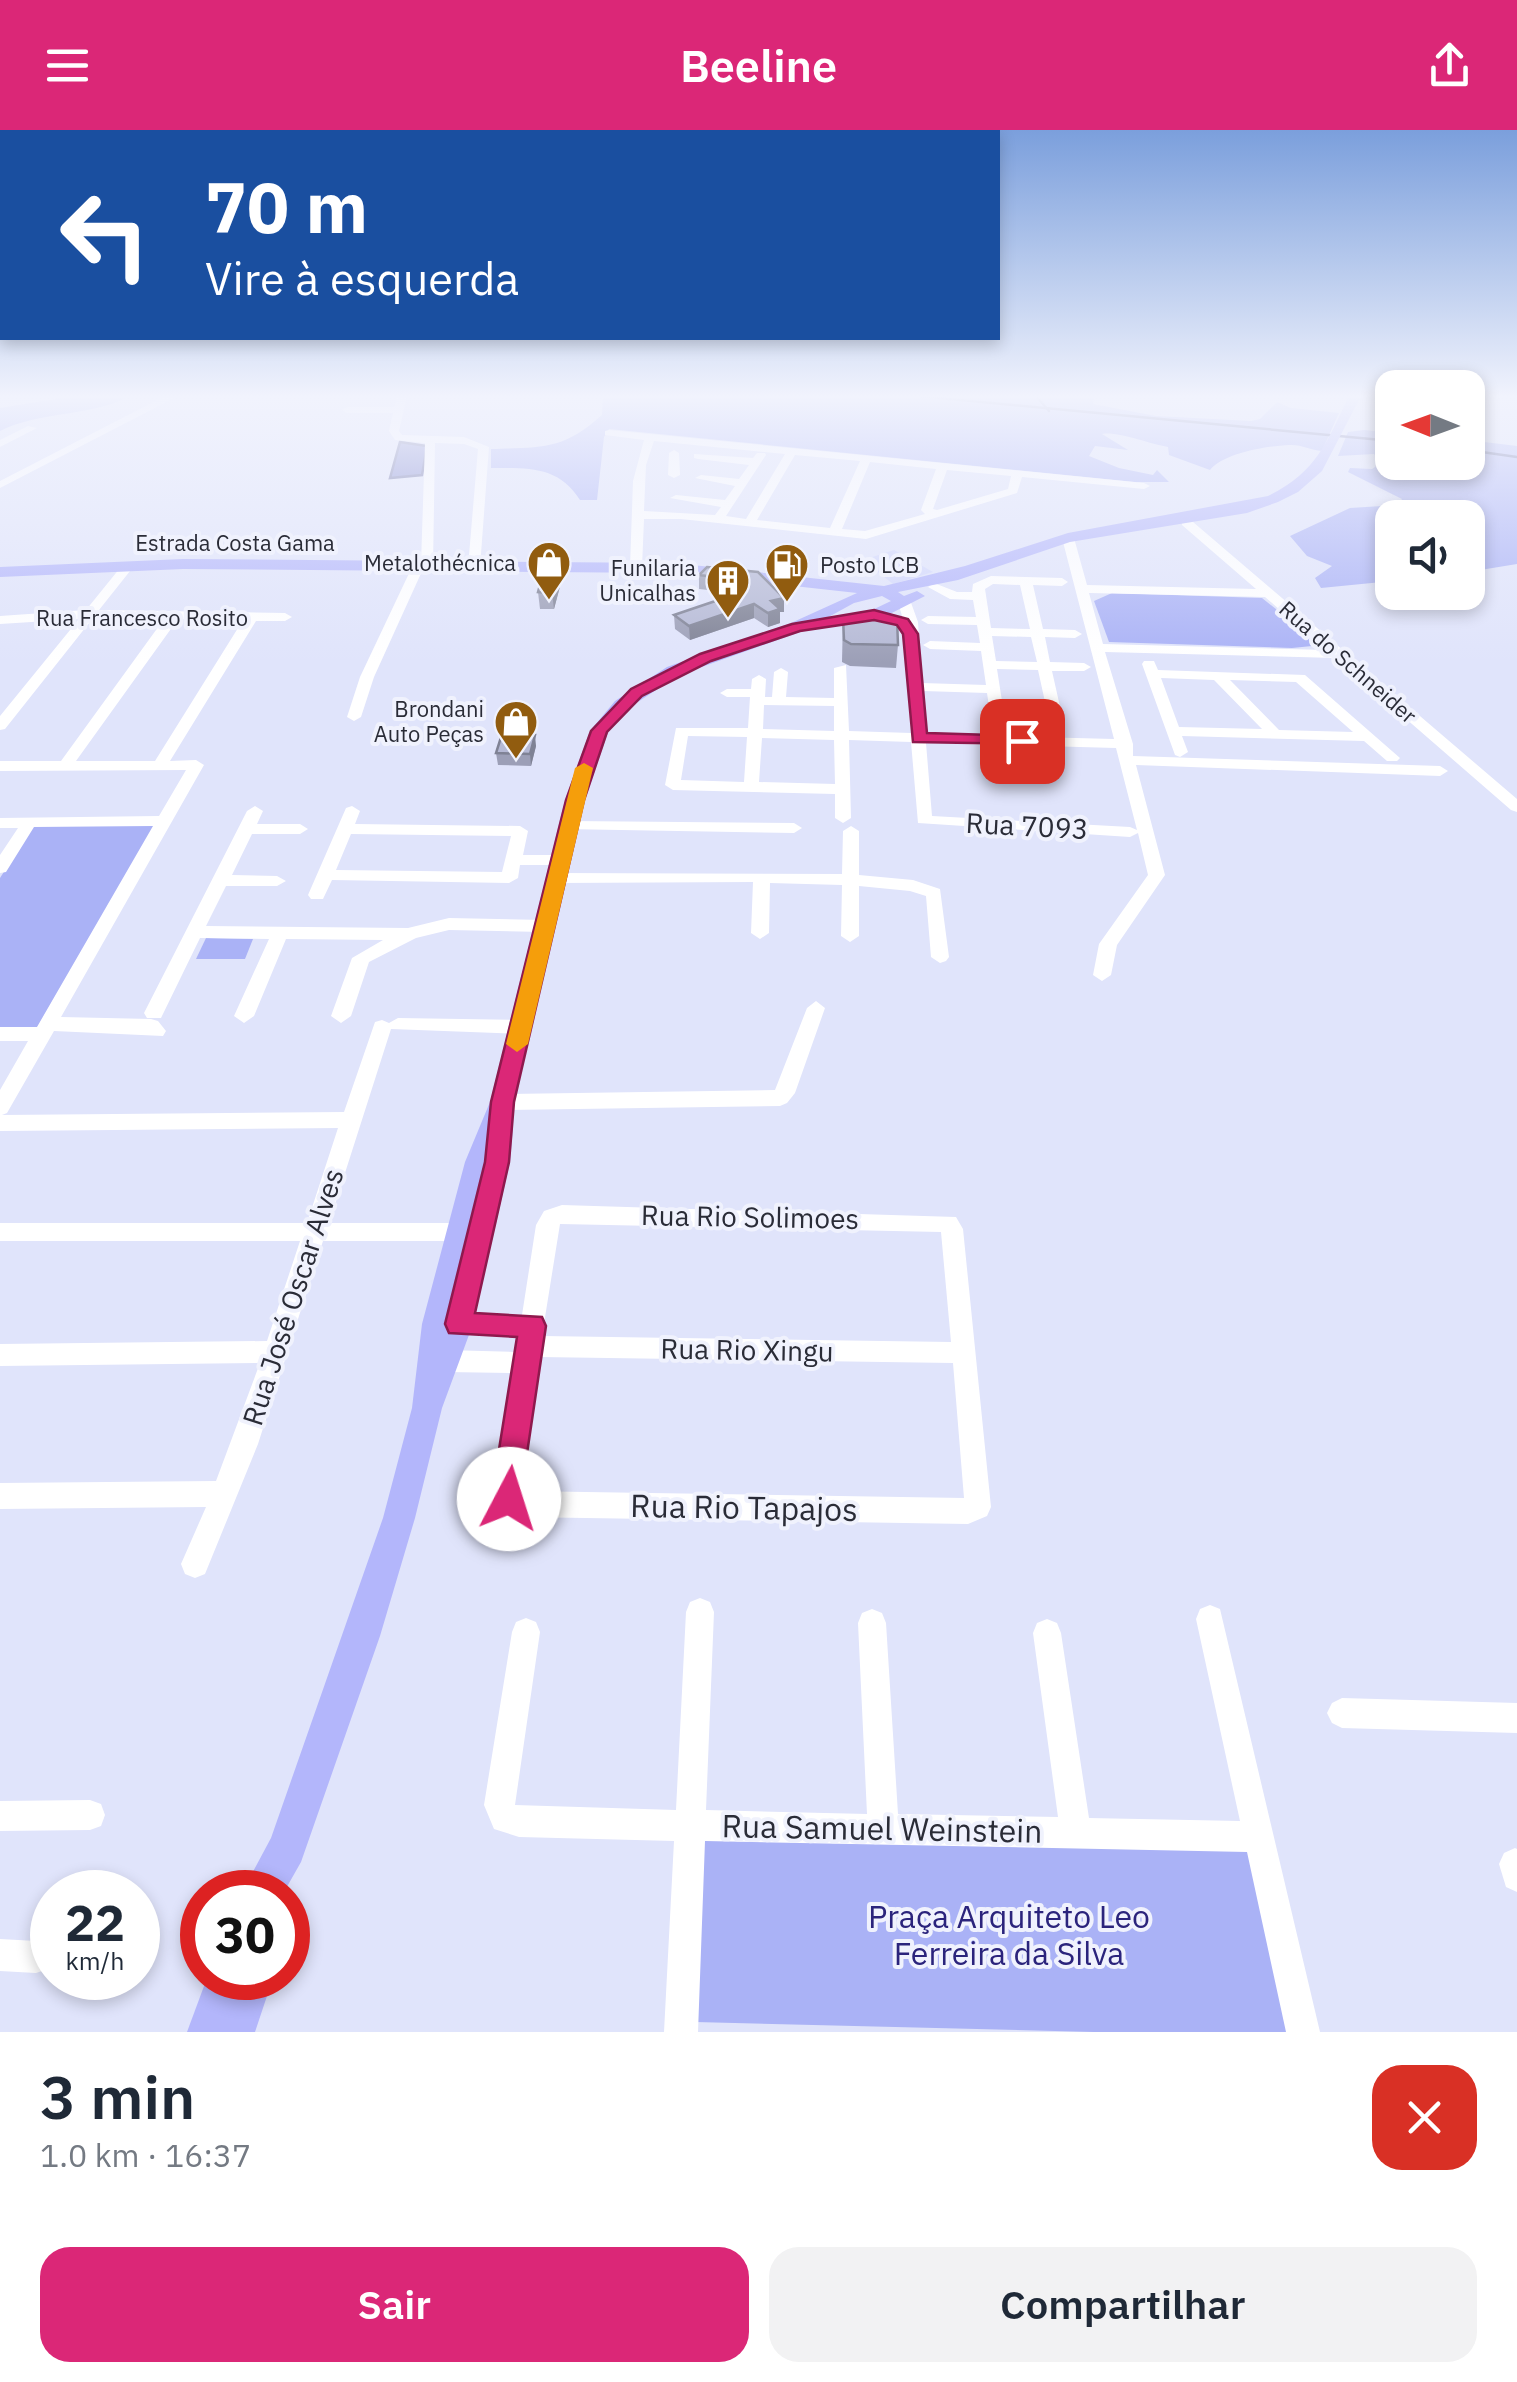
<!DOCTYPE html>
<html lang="pt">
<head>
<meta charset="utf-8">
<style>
  :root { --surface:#fff; --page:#f2f2f3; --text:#1f2937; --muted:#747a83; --accent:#db2777 }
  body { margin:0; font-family:"IBM Plex Sans",sans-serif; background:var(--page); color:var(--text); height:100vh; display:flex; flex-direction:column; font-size:38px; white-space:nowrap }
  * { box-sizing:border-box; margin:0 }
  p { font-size:32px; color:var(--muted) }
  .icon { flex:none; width:55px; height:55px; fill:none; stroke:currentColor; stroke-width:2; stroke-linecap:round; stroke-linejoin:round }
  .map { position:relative; height:1902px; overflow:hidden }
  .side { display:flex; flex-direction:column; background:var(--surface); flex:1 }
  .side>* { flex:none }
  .hud { position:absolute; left:0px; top:0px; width:1000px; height:210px; box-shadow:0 5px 15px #0003; background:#1a4fa0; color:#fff; overflow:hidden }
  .needle { width:65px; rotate:271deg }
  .fabs { position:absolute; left:1375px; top:240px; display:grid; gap:20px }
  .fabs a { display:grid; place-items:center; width:110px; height:110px; border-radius:20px; background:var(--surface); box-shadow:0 5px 15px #0003; font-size:50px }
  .speed { position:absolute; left:30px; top:1740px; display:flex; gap:20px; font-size:50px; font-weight:700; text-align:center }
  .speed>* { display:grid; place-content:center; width:130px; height:130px; border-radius:50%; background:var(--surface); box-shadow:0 5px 15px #0003; line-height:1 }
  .speed small { font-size:25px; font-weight:400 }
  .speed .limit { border:15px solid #d22; background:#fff; color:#111 }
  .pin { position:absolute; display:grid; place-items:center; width:85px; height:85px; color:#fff; margin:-42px; border-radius:20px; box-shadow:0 5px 15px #0006 }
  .me { position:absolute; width:110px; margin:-55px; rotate:5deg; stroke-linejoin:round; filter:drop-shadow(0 0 8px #0008) }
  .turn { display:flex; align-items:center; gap:35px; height:210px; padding:0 40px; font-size:45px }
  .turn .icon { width:130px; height:130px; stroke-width:2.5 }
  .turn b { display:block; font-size:70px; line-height:85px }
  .round { display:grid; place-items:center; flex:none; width:105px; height:105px; border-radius:30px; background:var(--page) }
  .headline { display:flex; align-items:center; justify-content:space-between; height:170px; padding:0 40px }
  h1 { font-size:60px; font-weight:600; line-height:75px }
  .action { display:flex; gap:20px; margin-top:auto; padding:20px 40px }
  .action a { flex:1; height:115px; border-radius:30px; background:var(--accent); color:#fff; font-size:40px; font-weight:600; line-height:115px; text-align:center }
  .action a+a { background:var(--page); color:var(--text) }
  header { display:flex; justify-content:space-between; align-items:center; height:130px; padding:0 40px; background:var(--accent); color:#fff; font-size:45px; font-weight:600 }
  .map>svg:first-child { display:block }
</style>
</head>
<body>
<header><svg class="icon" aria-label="menu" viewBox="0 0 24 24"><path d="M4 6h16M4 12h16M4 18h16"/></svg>Beeline<svg class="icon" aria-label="share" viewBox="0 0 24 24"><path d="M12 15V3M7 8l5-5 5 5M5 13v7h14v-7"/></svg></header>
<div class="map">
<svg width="1517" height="1902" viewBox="0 0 1517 1902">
  <rect width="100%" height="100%" fill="#e0e4fb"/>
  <path fill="#d3d8fc" d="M894,420L933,442L893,454L863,430Z"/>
  <g fill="#aab2f6">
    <path d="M74,266L128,267C88,287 40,281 0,301V278Z"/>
    <path d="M603,266H1094L1093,274L1156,286L1251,291L1260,289L1277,272L1291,278L1339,283L1322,321C1310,320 1301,314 1289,315C1267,316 1224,323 1210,340L1169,325L1168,317C1150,314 1117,301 1102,304L1128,320L1095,316L1089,326L1119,338L1153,345L1157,340L1169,352H1135L609,299L604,307L597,370H580C559,336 528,338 491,338V319C541,317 562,321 602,285Z"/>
    <path d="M1364,300L1392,303V332H1468V310L1517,316V434L1468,442V388H1392V451L1321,458L1315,448L1332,436L1307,426L1290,406L1350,378L1398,375L1402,369L1348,342L1350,338L1372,339L1381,333L1374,324L1338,326L1348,302Z"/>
    <path d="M1112,463L1262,468L1316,511L1312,516L1292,518L1109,512L1094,471Z"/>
    <path d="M33,696H154L37,898L0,899V748Z"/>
    <path d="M206,808L253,809L245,829H196Z"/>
    <path d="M703,1703L1250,1715L1290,1902H1094L695,1892Z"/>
  </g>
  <path fill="#787fca" stroke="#61669e" stroke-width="2.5" d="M400,312L427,316L422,345L390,348Z"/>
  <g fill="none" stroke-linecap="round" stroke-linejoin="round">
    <g stroke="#61669e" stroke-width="2.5">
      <path d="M919,266L1392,311"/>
      <path d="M1036,266L1049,281"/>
      <path d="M1468,320L1517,327"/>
    </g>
    <g fill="#fff" fill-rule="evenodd">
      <path d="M165,266H178L0,358V351Z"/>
      <path d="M397,266H407L399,301L402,305L464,307L489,317L480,437L474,441L468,437L478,319L464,314L435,313L433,436L423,439L374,547L361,587L354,591L347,587L360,547L412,437L421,434L425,313L395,310L389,301L393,283H347L342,280L347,277H394Z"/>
      <path d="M28,296L37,298L0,317V310Z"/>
      <path d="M609,300L1144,353L1150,356L1144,359L1022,347L1017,363L866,409L681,389H644L642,437L636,441L630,437L633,351L644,310L605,305V301ZM654,311L785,324L746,389L726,386L766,325L765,323H757L753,328L694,324V328L698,329L749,335L739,349L701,345L695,348L735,356L725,370L676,365L670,368L721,377L715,385L644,381L646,335ZM795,325L860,331L830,398L757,390ZM870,332L936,339L921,380L925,384L865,401L842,399ZM947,340L1011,346L1008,359L937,380L933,379Z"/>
      <path d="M674,320L679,323L680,345L674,348L668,345L669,323Z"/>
      <path d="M1193,382L1199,386L1193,392L1517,669V682L1511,680L1336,528L1105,522L1133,614V626L1440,636L1448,641L1440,646L1136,635L1165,745L1117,815L1111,845L1102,851L1093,845L1099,814L1148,745L1138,703L1130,707L918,693L911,612L849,610L851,688L843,693L835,688V664L673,660L665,655L676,598H748L750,567H727L720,563L727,559H751L752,549L759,545L766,549L765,567H772L774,542L781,538L788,542L786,567L834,568V538L846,535L849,601L911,603L904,492L898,473L910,470L918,492L922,553L986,555L981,521L930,519L923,515L930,511L980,513L977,495L928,494L921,490L928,486L976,487L973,470L950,469L928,457L934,453L957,462H972L973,454L991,446L1062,448L1068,452L1062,456L1033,455L1043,499L1075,500L1082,504L1075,508L1045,507L1050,532L1084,533L1091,537L1084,541H1052L1065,599L1058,603L1051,599L1038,540L997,539L1006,597L1004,600H994L992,597L987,563L923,561L926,604L1114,609L1062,408L1068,404L1074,408L1087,455L1256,459L1182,395V389ZM993,454L1020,455L1030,499L991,498L985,459ZM1089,463L1265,467L1326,520L1103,514ZM992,506L1031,507L1037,532L996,531ZM764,575L834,576V601L763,599ZM688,606L747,607L744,652L681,650ZM762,608L834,610L835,654L759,652ZM926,613L1116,618L1137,700L1130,697L932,686Z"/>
      <path d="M128,432L134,436L99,480L285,483L292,487L285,491H256L170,631L196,630L204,635L61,887L151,889L158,891L166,901L163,906L54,901L7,983L2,985L344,982L375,892L382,890L389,893L398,888L522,890L532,897L522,904L391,899L329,1093H473L481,1096L484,1102L481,1108L473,1111H323L258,1314L205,1444L195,1448L185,1444L181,1434L206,1377L0,1379V1353L216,1351L260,1233L0,1236V1214L267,1211L300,1111H0V1093H307L338,998L0,1001V960L28,911H0V897H37L153,696L34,697L6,742L0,743V725L18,698H0V688L159,686L186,640L0,641V631H61L164,489L93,488L5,599L0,600V586L79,489L0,494V486L86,480L124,433ZM178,489L243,490L155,631H76Z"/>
      <path d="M1144,531H1154L1158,540L1305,545L1400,628L1397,631H1387L1364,611L1182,606L1188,622L1180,627L1175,625L1142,534ZM1161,548L1214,550L1262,599L1179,597ZM1230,550L1296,552L1353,602L1279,600Z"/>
      <path d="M255,676L263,681L257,694H300L308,699L300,704H252L232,745L277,746L286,751L277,756H226L206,796L408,798L449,788L544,790L553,796L544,802L449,800L416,808L369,832L351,886L341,893L331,886L352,828L383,810L286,809L254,886L244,893L234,886L269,809L200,808L161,888H147L144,883L247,681Z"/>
      <path d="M352,676L360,681L355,694L520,696L528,701L523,725H560L568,730L560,735H520L518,748L509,753L332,750L323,769H311L308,765L346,678ZM351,704L511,706L502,742L336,740Z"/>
      <path d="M569,691L794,693L802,698L794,703L563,699V693Z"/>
      <path d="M851,696L859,701V745L913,750L940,759L949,827L946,831L940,833L931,827L926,766L910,761L859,756V806L850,812L841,806L842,755L770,753L769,803L760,809L751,803L753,752L556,753L547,748L556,743L842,744L843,701Z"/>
      <path d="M816,871L825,878L795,963L787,973L780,976L503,980L496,977L493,972L496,967L503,964L775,960L807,878Z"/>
      <path d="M562,1075L956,1087L963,1099L991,1377L987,1386L968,1394L521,1387L500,1378L494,1357L512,1243L446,1242L437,1239L434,1231L437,1223L446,1220L516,1222L518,1205L458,1204L450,1201L446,1194L450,1187L458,1184L522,1185L536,1095L544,1081ZM560,1094L941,1102L951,1212L542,1206ZM539,1227L953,1233L964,1368L521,1361Z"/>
      <path d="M700,1468L710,1472L714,1482L706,1680L867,1684L858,1493L862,1483L872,1479L882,1483L886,1493L898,1684L1058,1687L1033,1503L1037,1493L1047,1489L1057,1493L1061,1503L1089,1688L1240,1691L1196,1489L1200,1479L1210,1475L1220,1479L1320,1902H1286L1247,1722L705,1711L698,1902H664L674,1711L519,1707L494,1699L484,1675L512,1502L516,1492L526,1488L536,1492L540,1502L515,1675L676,1680L686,1482L690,1472Z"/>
      <path d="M1342,1568L1517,1573V1603L1342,1598L1332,1593L1327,1583L1332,1573Z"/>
      <path d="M90,1670L101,1674L105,1685L101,1696L90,1700L0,1701V1671Z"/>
      <path d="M1515,1718L1517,1719V1762L1506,1757L1499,1734L1504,1723Z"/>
      <path d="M0,1809L36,1811L48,1815L52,1827L48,1839L36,1843L0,1841Z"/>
    </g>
    <g fill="#b3b6fb" fill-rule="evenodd">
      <path d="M1349,266H1361L1322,341L1298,362L1278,372L1247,383L1070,412L958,450L898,462L904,466L917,461L925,466L880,489L826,496V488L870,481L891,471L882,466L854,473L803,501L679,545L627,579L608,602L585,670L508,990L513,997L510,1032L473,1194L442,1278L415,1388L380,1506L301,1732L284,1762H242L271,1708L383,1388L412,1278L422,1194L465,1032L490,972L565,670L590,601L615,571L667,537L791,493L857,463L674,443L183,439L0,447V437L183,429L674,433L884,456L965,436L1068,403L1268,366C1317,342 1326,313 1349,266Z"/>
      <path d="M207,1848H273L255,1902H187Z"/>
    </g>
  </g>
  <g fill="#9c9fb7">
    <path d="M560,432L562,449L554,479H540L538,462Z"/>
    <path d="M707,437L784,468V482H780V493L768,497L754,488L690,510L675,499L674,485L726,468L717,461L699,459V445Z"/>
    <path d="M843,487L898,515L896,538L850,536L842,532Z"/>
    <path d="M536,616L531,636L498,635L496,623Z"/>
  </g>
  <g fill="#7f8295">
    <path d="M560,432L562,449L554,479L552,463Z"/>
    <path d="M784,468V482H780V493L768,497V483L771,471Z"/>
    <path d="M754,474V488L690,510L689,496Z"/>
    <path d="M535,605L536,616L531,636L530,624Z"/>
  </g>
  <g fill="#b5b9d5" stroke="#7f8295" stroke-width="2.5">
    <path d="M546,432H560L552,463L538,462Z"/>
    <path d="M707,437L758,442L784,468L771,471L780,479L768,483L754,474L689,496L674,485L739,463L716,447L699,445Z"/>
    <path d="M843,487L897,488L898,515L851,514L844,510Z"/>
    <path d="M502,604L535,605L530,624L496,623Z"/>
  </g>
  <linearGradient id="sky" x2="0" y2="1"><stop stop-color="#7b9fdc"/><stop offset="0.5" stop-color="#f1f3fd"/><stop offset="1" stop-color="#f1f3fd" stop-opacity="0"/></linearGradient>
  <rect width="1517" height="533" fill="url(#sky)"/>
  <path fill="#db2777" stroke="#8e194d" stroke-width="2.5" d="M874,480L908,489L918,504L927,603L1022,606L1030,611L1028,614L913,612L903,504L897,495L874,490L800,501L711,531L642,566L607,602L584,670L514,972L509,1032L475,1183L542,1187L546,1196L522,1357L524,1369L520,1379L509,1383L499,1379L493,1357L517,1207L449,1203L445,1194L485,1032L491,972L566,670L591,601L631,559L700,524L792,494Z"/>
  <path fill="#f59e0b" d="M584,633L593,638L528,914L517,922L506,914L575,638Z"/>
  <defs>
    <symbol id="shop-pin" viewBox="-11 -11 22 30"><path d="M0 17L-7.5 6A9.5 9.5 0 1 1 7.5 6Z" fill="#915c0f" stroke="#f0f2fd"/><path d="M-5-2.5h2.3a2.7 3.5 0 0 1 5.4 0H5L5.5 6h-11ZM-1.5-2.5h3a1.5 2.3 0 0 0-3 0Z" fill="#fff"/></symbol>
    <symbol id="fuel-pin" viewBox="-11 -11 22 30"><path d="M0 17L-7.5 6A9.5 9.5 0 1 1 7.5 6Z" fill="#915c0f" stroke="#f0f2fd"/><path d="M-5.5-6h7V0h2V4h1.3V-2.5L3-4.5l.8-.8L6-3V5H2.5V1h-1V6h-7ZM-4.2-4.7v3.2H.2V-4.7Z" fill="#fff"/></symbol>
    <symbol id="building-pin" viewBox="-11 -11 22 30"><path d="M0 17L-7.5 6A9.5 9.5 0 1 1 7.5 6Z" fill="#915c0f" stroke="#f0f2fd"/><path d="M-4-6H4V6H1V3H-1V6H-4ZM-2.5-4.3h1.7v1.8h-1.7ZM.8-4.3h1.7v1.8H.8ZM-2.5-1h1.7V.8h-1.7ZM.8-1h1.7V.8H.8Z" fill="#fff"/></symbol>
  </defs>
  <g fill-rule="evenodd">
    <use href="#shop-pin" x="524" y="408" width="50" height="68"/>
    <use href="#fuel-pin" x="762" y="410" width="50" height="68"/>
    <use href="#building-pin" x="703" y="426" width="50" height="68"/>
    <use href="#shop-pin" x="491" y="567" width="50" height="68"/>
  </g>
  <g text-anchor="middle" stroke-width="8" stroke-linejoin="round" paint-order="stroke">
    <g font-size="22" fill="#2a2c37" stroke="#f0f2fd">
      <text x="235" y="421">Estrada Costa Gama</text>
      <text x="142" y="496">Rua Francesco Rosito</text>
      <text transform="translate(1348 532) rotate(41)" y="8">Rua do Schneider</text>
    </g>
    <g font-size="22" fill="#2a2c37" stroke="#f0f2fd" text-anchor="end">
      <text x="516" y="441">Metalothécnica</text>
      <text x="820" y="443" text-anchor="start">Posto LCB</text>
      <text x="696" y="446">Funilaria<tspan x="696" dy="25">Unicalhas</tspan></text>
      <text x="484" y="587">Brondani<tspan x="484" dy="25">Auto Peças</tspan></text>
    </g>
    <g font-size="28" fill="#2a2c37" stroke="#f0f2fd">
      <text transform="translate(1027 696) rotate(3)" y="10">Rua 7093</text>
      <text transform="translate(750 1087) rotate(1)" y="10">Rua Rio Solimoes</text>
      <text transform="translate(293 1167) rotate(-72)" y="10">Rua José Oscar Alves</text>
      <text transform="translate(747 1220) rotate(1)" y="10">Rua Rio Xingu</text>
    </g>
    <g font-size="32" fill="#2a2c37" stroke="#f0f2fd">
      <text transform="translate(744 1378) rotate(1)" y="11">Rua Rio Tapajos</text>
      <text transform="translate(882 1699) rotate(1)" y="11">Rua Samuel Weinstein</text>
    </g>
    <g font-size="32" fill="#2b247c" stroke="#f0f2fd">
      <text x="1009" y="1798">Praça Arquiteto Leo<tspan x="1009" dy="37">Ferreira da Silva</tspan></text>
    </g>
  </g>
</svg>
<div class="fabs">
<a><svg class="needle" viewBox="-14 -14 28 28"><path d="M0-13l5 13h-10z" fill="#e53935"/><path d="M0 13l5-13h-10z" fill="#747a83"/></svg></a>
<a><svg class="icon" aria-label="sound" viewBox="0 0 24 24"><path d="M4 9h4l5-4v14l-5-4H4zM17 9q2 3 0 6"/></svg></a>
</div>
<div class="speed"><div>22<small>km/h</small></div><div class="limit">30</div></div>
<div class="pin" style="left:1022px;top:611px;background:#d93025"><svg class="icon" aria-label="arrive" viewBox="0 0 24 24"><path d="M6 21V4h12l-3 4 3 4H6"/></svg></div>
<svg class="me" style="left:509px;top:1369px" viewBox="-20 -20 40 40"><circle r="19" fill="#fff"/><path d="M0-13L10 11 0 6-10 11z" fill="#db2777"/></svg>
<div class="hud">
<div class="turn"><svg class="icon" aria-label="left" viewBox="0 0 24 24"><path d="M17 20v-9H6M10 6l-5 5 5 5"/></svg><div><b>70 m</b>Vire à esquerda</div></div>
</div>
</div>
<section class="side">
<div class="headline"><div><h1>3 min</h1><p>1.0 km · 16:37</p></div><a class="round" style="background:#d93025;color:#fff"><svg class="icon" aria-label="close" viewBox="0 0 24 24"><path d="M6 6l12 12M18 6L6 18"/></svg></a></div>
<div class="action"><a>Sair</a><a>Compartilhar</a></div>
</section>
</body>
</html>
